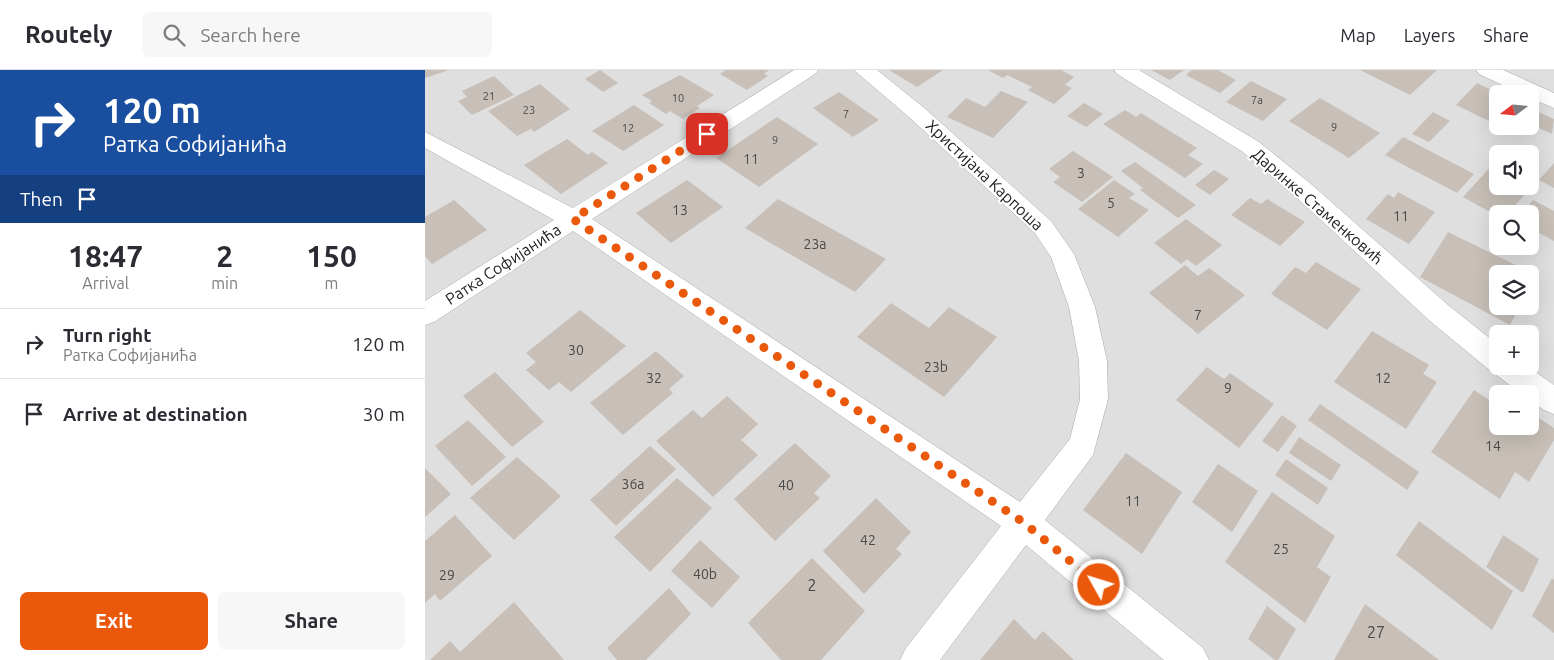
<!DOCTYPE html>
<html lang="en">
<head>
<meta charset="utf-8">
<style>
  :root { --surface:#fff; --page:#f7f7f7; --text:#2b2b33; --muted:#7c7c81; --line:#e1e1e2; --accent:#ea580c }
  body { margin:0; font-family:Ubuntu,sans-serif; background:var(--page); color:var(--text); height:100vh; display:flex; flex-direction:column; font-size:19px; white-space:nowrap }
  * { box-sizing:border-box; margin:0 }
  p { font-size:16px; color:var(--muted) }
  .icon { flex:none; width:28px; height:28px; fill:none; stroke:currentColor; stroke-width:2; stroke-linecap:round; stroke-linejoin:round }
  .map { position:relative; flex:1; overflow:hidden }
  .drawer { display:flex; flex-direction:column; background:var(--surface); width:425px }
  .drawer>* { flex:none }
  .hud { background:#1a4fa0; color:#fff; overflow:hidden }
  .needle { width:32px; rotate:254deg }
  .fabs { position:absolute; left:1064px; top:15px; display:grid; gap:10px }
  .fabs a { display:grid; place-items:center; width:50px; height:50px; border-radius:8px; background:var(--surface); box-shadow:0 5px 20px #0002; font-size:25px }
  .pin { position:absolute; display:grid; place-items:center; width:42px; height:42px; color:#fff; margin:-21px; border-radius:10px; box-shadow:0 2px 8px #0006 }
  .me { position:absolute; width:55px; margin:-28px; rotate:309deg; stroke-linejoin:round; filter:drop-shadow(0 0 4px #0008) }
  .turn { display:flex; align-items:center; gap:18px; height:105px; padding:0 20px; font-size:22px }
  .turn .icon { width:65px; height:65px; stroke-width:2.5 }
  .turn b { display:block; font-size:35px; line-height:42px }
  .then { display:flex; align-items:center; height:48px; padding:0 20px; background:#0003; gap:10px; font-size:19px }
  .eta { display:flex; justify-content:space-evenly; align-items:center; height:85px; text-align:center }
  .eta b { font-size:30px; font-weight:700; line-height:35px }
  .primary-button { display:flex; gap:10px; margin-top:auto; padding:10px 20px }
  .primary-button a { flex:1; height:58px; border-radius:8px; background:var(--accent); color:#fff; font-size:20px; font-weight:700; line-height:58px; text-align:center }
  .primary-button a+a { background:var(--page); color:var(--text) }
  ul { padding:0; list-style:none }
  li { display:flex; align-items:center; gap:15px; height:70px; padding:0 20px; border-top:1px solid var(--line) }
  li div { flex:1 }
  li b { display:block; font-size:19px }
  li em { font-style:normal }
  header { display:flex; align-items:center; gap:30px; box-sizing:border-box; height:70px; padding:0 25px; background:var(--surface); border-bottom:1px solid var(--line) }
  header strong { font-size:24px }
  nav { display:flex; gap:28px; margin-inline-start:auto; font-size:18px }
  .search { width:350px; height:45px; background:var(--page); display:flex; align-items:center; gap:12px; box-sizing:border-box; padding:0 18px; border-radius:8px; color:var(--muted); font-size:19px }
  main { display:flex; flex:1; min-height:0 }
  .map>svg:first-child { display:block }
</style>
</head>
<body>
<header>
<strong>Routely</strong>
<div class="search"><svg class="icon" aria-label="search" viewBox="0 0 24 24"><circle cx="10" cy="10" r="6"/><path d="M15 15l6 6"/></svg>Search here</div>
<nav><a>Map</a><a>Layers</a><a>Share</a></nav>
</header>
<main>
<section class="drawer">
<div class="hud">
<div class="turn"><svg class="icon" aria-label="right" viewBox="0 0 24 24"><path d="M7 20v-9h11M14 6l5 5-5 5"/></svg><div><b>120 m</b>Ратка Софијанића</div></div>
<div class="then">Then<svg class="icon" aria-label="arrive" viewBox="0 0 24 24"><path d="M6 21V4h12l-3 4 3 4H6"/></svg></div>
</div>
<div class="eta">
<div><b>18:47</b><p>Arrival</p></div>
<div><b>2</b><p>min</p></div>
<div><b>150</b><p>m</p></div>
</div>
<ul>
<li><svg class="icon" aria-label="right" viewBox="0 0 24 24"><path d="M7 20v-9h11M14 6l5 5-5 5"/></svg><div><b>Turn right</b><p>Ратка Софијанића</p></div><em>120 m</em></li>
<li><svg class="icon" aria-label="arrive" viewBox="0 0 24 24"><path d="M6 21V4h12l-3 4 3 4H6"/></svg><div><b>Arrive at destination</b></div><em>30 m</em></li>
</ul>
<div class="primary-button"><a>Exit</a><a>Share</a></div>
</section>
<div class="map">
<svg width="1129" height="590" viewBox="0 0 1129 590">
  <rect width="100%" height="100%" fill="#f2efe9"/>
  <path fill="#e0dfdf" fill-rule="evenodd" d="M0,0H1129V590H0ZM1072,24H1105V56H1072ZM1072,84H1105V116H1072ZM1072,144H1105V176H1072ZM1072,204H1105V236H1072ZM1072,264H1105V296H1072ZM1072,324H1105V356H1072Z"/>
  <g fill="#c7bfb8">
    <path d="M0,0H24L0,8Z"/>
    <path d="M175,0L193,13L178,22L160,9Z"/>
    <path d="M301,0H344L339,4L343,6L322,20L295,4Z"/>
    <path d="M464,0H518L492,17Z"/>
    <path d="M563,0H636L649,7L640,15L647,18L629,34L603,20L607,17L582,5L578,8Z"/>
    <path d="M726,0H759L745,10Z"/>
    <path d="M767,0H793L811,10L795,23L761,5Z"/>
    <path d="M935,0H1012L985,25Z"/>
    <path d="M255,5L289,25L272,36L275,38L258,49L245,41L241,44L224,33L227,31L217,25Z"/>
    <path d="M69,6L89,25L47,45L33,31L42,27L37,21Z"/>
    <path d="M826,11L862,29L838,51L801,32Z"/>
    <path d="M1052,13L1072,23V55L1031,35Z"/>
    <path d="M115,14L145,39L109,62L106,59L92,66L63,41Z"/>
    <path d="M576,21L603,32L568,68L522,47L541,28L560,37Z"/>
    <path d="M414,22L454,50L428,67L388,38Z"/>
    <path d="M895,28L955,63L924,88L864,51Z"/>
    <path d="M659,33L678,44L661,57L642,46Z"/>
    <path d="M209,35L239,55L198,81L167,61Z"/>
    <path d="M700,40L711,47L716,43L772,78L763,85L778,94L760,108L678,54Z"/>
    <path d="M1111,41L1129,49L1127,64L1105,54V48Z"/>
    <path d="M1008,42L1025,51L1004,72L987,64Z"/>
    <path d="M352,47L393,74L334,117L291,88Z"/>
    <path d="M978,67L1049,104L1032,123L960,85Z"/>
    <path d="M142,69L163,85L167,82L183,93L136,124L99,95Z"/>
    <path d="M648,81L688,107L657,132L628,112L635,107L624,99Z"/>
    <path d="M710,92L771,135L753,148L715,120L718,118L696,101Z"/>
    <path d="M1070,92L1072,93V116H1105V110L1110,112L1083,144H1072V146L1038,127Z"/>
    <path d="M1129,93V118L1114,110Z"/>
    <path d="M789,100L804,109L785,125L770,115Z"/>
    <path d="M262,110L298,137L246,173L211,143Z"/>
    <path d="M689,110L710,124L704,128L724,140L693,167L653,139Z"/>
    <path d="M973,122L1010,142L984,174L941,149L963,124L969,128Z"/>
    <path d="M825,128L836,134L842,129L880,152L855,176L806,145Z"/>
    <path d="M353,129L461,189L430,222L320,158Z"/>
    <path d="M29,130L62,160L7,194L0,186V147Z"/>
    <path d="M1108,130L1129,141V171L1105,158V144H1096Z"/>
    <path d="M761,149L797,175L771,196L762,189L756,194L729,173Z"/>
    <path d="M1023,162L1101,200L1099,204H1072V236H1095L1085,255L995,207Z"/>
    <path d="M891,192L936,219L902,260L846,224L870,197L881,203Z"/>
    <path d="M760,195L773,206L784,198L820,225L773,264L724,223Z"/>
    <path d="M466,233L504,258L524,237L572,267L519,327L432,267Z"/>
    <path d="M155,240L201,276L146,322L134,312L124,320L101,300L111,292L101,283Z"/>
    <path d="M947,261L1004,295L998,304L1012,312L981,359L909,312Z"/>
    <path d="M231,281L259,306L244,319L248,323L198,365L165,333Z"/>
    <path d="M782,297L799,309L805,303L849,334L814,378L751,330Z"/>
    <path d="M70,302L119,352L87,377L38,326Z"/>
    <path d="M1049,320L1072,335V356H1105V342L1129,358V370L1104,412L1090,402L1075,429L1006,382Z"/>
    <path d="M302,326L333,354L316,370L333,385L288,427L231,371L268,340L277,348Z"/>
    <path d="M895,334L994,402L982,420L883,350Z"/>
    <path d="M857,345L872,356L853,382L837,371Z"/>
    <path d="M43,350L81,387L47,416L10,376Z"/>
    <path d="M874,367L916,395L906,411L864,383Z"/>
    <path d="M370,373L406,406L389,423L395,428L350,471L309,429Z"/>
    <path d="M225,376L251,399L191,456L165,430Z"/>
    <path d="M701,383L757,422L717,484L658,440Z"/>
    <path d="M92,387L136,426L89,470L45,428Z"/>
    <path d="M861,389L903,418L893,435L850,405Z"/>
    <path d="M793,394L833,421L807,462L767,432Z"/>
    <path d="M0,398L26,424L0,447Z"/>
    <path d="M252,408L287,438L225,502L189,467Z"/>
    <path d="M847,422L910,466L892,497L906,507L880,553L800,492Z"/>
    <path d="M451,428L486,462L471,479L477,484L439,524L398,481Z"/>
    <path d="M30,445L67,486L15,531L10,524L0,533V471Z"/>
    <path d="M994,451L1088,521L1067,560L971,485Z"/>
    <path d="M1078,465L1114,489L1098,523L1061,497Z"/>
    <path d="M275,470L315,507L287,538L246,501Z"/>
    <path d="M387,488L440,541L396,590H356L323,553Z"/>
    <path d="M1127,508L1129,510V563L1107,546Z"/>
    <path d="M244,518L266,544L221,590H192L182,578Z"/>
    <path d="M89,532L139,590H5L25,571L35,582Z"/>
    <path d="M940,534L1014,590H909Z"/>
    <path d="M842,536L871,559L853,590H850L823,569Z"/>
    <path d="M589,549L610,570L618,561L649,590H555Z"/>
  </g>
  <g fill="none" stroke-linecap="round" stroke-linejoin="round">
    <defs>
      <g id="minor">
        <path d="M369,0H393L390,4L167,149L595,432L645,369L655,329L654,291L644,237L626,187L610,163L484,47L429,0H452L498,37L626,151L649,184L670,237L682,291L683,329L668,385L620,450L778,578L784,590H739L601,475L515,590H475L481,578L576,456L148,161L9,252L0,255V231L129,150L0,78V62L148,138Z"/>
        <path d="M689,0H714L834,72L886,114L1023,235L1072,274V296H1102L1129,315V344L1119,340L1105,330V324H1097L1070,304L1068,301L1062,298L1005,251L870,126L818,82L692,4Z"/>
      </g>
      <path id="tertiary" d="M1051,0H1078L1129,23V38L1105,28V24H1096L1054,4Z"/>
    </defs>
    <use href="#minor" stroke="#a9a9a9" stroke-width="1"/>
    <use href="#tertiary" stroke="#a9a9a9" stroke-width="1"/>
    <use href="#minor" fill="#fff" fill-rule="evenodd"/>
    <use href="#tertiary" fill="#fff" fill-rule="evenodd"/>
  </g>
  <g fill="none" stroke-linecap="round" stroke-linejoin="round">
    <path stroke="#ea580c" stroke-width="9" stroke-dasharray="0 16.2" d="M282,64L148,149L598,452L674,515"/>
  </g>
  <g text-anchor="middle" stroke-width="4" stroke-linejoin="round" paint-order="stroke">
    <g font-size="11" fill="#4b4948">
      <text x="64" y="30">21</text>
      <text x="253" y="32">10</text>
      <text x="832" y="34">7a</text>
      <text x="104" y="44">23</text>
      <text x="421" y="48">7</text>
      <text x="909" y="61">9</text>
      <text x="203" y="62">12</text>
      <text x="350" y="74">9</text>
    </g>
    <g font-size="14" fill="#4b4948">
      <text x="326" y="94">11</text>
      <text x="656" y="108">3</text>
      <text x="686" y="138">5</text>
      <text x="255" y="145">13</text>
      <text x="976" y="151">11</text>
      <text x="390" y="179">23a</text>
      <text x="773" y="250">7</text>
      <text x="151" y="285">30</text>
      <text x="511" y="302">23b</text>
      <text x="229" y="313">32</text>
      <text x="958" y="313">12</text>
      <text x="803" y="323">9</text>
      <text x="1068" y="381">14</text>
      <text x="208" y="419">36a</text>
      <text x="361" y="420">40</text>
      <text x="708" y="436">11</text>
      <text x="443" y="475">42</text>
      <text x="856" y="484">25</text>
      <text x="280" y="509">40b</text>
      <text x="22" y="510">29</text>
    </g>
    <g font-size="16" fill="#222" stroke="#fff">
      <text transform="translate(560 105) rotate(43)" y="6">Христијана Карпоша</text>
      <text transform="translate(893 136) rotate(41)" y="6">Даринке Стаменковић</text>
      <text transform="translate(78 194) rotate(-33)" y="6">Ратка Софијанића</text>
    </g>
    <g font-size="16" fill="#4b4948">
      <text x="387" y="521">2</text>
      <text x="951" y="568">27</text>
    </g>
  </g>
</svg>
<div class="fabs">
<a><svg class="needle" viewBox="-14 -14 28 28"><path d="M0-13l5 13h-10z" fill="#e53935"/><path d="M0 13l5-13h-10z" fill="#7c7c81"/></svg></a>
<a><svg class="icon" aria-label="sound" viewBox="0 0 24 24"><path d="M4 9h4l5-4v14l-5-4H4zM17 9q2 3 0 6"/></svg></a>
<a><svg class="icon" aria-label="search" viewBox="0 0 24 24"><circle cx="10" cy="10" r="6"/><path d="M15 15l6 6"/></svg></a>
<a><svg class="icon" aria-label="layers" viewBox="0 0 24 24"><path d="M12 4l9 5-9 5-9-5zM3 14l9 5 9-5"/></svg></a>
<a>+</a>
<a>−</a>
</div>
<div class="pin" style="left:282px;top:64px;background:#d93025"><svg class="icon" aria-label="arrive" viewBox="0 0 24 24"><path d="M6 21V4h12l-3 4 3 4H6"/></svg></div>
<svg class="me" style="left:674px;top:515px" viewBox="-20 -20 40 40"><circle r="17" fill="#ea580c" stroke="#fff" stroke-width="3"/><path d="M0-11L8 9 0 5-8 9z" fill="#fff"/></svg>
</div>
</main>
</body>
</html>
